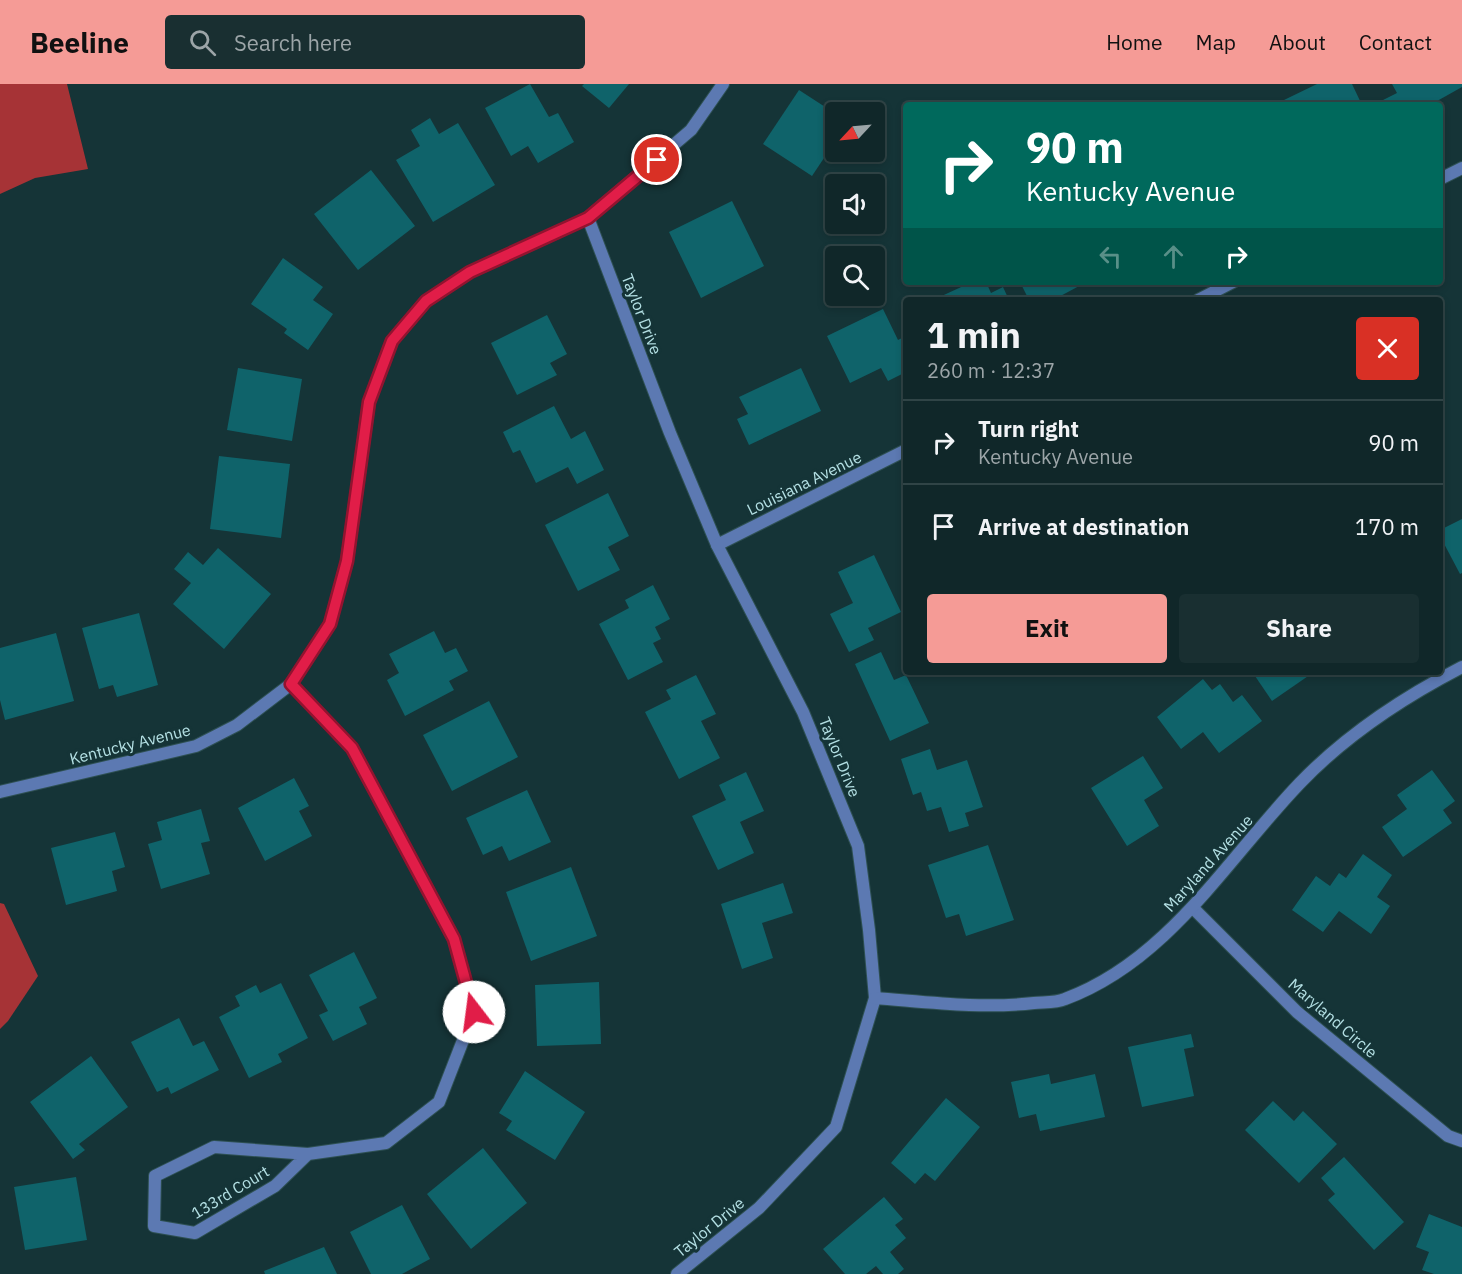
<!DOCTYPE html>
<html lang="en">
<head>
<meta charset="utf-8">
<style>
  :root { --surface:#102729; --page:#192f31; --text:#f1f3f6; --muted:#9ca5a8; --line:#304446; --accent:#f59b96 }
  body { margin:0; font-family:"IBM Plex Sans",sans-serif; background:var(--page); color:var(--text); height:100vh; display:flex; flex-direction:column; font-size:22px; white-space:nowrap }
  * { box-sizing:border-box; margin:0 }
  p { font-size:20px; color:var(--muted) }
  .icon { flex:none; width:33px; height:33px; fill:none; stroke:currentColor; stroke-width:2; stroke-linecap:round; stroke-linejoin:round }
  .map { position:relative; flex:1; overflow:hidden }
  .details { position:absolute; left:903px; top:213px; width:540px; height:378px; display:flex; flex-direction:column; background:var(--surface); border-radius:6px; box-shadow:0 3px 9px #0003,0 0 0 2px var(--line) }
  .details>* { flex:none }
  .top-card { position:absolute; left:903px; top:18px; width:540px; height:183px; border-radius:6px; box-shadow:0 3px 9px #0003,0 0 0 2px var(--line); background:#00695c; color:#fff; overflow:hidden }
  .needle { width:39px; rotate:244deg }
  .tools { position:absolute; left:825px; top:18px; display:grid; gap:12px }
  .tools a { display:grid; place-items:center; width:60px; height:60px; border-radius:6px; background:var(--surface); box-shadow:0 3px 9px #0003,0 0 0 2px var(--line); font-size:30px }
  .pin { position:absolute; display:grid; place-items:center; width:51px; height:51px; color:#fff; margin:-26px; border:3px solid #fff; border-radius:50%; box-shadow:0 2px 6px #0007 }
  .me { position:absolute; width:66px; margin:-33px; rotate:345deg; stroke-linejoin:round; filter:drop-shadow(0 0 4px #0008) }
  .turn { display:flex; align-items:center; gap:21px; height:126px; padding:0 24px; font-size:27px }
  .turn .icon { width:78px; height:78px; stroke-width:2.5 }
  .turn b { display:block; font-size:42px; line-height:51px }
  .lanes { display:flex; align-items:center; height:57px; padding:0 24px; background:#0003; justify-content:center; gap:30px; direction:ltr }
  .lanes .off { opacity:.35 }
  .round { display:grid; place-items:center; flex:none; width:63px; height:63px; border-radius:6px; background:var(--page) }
  .overview { display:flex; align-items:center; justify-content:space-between; height:102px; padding:0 24px }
  h1 { font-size:36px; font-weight:700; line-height:45px }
  .button { display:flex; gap:12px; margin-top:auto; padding:12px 24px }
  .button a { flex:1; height:69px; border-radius:6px; background:var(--accent); color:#111; font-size:24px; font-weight:700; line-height:69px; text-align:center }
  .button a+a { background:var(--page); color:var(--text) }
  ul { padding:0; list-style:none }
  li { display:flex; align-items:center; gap:18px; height:84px; padding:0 24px; border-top:2px solid var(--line) }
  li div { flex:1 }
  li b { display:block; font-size:22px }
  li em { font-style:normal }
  header { display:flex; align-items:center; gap:36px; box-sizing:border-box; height:84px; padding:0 30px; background:var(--accent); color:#111 }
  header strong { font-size:28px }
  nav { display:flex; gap:33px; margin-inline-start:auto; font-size:21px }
  .search { width:420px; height:54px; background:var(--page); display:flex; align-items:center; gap:15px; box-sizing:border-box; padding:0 21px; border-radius:6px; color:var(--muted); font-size:22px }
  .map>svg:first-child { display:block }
</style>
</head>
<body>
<header>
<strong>Beeline</strong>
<div class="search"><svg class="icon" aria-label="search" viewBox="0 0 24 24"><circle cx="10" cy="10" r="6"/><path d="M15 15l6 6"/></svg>Search here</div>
<nav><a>Home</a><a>Map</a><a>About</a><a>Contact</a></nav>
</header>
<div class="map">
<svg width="1462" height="1190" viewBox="0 0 1462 1190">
  <rect width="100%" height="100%" fill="#153437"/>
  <g fill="#a63336">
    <path d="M0,0H67L88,85L35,94L0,110Z"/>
    <path d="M0,819L4,820L38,892L8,937L0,945Z"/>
  </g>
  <g fill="#0f636a">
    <path d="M530,0L549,33L558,29L574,58L538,79L528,62L511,72L485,24Z"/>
    <path d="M584,0H629L609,24L582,2Z"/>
    <path d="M1317,0H1352L1362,21H1287L1284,16Z"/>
    <path d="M1392,0H1462V3L1430,21H1386L1383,16L1397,9Z"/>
    <path d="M799,6L836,30V56L812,92L763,60Z"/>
    <path d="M430,34L439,50L458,39L495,101L433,138L396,76L420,62L411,46Z"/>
    <path d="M371,86L415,142L358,186L314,130Z"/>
    <path d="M732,117L764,182L701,214L669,148Z"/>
    <path d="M283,174L323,203L313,216L333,230L308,266L284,249L287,245L251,220Z"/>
    <path d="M972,198H986L991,209L1003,203L1009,216H933Z"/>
    <path d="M1020,198H1080L1081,201L1053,216H1029Z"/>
    <path d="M883,225L898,256L906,252V288L888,297L881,284L850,299L827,252Z"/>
    <path d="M547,231L567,270L550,279L557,291L517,311L491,259Z"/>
    <path d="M238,284L302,295L292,357L227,346Z"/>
    <path d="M801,284L821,327L749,361L737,335L748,330L739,313Z"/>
    <path d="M554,322L571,355L585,347L604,386L577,400L568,383L536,399L520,366L513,369L503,348Z"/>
    <path d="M219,372L290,380L281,454L210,445Z"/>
    <path d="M608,409L629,452L608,463L620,486L578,507L545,441Z"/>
    <path d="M1462,435V489L1460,490L1440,452V446Z"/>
    <path d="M218,464L271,510L224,565L173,520L191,499L174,485L188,468L203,481Z"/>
    <path d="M874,471L901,528L868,544L874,556L849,568L830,530L853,519L838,488Z"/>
    <path d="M653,501L670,535L655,543L661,555L653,559L663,578L628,596L599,540L629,524L625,516Z"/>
    <path d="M139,529L158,601L117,613L113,601L99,605L82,544Z"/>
    <path d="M434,547L445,569L456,564L468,587L449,597L454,606L405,632L387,596L399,589L389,570Z"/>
    <path d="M56,549L74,617L5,636L0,616V564Z"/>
    <path d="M881,568L894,596L906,591L929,639L890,657L855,580Z"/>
    <path d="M1261,588H1314L1272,617L1255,592Z"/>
    <path d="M696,591L716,630L701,637L720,674L679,695L645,628L671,615L666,606Z"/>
    <path d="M1203,595L1212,606L1220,600L1233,618L1242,611L1262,637L1219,669L1203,648L1181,665L1157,633Z"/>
    <path d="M489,617L518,673L452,707L423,651Z"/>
    <path d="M930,665L937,686L967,676L983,723L965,729L969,742L949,748L941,723L927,727L921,708L913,711L901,675Z"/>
    <path d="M1143,672L1163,704L1144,716L1159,742L1127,762L1091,704Z"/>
    <path d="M1432,686L1455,717L1443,726L1452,739L1403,773L1382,743L1407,725L1397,711Z"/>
    <path d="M746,688L764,727L740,738L754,769L718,786L692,732L726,716L719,701Z"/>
    <path d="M294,694L309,722L299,727L312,752L265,777L238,724Z"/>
    <path d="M527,706L551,758L509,777L502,762L483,771L466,734Z"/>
    <path d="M201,725L210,757L201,759L210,790L161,805L148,760L162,756L157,738Z"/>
    <path d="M115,748L125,783L112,787L117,807L66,821L51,764Z"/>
    <path d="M988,761L1014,836L966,852L959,830L946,834L928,781Z"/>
    <path d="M1363,770L1392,791L1377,813L1390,822L1371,850L1339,827L1323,848L1292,826L1316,792L1330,802L1339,789L1346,794Z"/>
    <path d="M571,783L597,852L531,877L506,808Z"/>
    <path d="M783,799L793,829L762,839L773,874L742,885L721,820Z"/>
    <path d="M354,868L377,914L359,923L367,940L333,957L319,931L328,927L309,891Z"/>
    <path d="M599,898L601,960L537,962L535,901Z"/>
    <path d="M281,899L308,954L278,970L282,978L249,994L219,933L240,922L235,912L256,901L260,909Z"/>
    <path d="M179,934L193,962L204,957L219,986L171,1010L168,1003L157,1008L131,958Z"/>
    <path d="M1191,950L1194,963L1184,965L1194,1012L1142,1023L1128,963Z"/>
    <path d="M91,972L128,1023L79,1060L85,1066L73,1075L30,1018Z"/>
    <path d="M525,987L585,1028L555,1076L506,1046L512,1037L499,1029Z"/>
    <path d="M1049,990L1051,1000L1095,990L1105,1033L1040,1047L1036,1030L1019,1034L1011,998Z"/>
    <path d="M946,1014L980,1043L935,1097L925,1089L915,1100L891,1079Z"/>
    <path d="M1273,1017L1294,1037L1303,1027L1337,1060L1299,1099L1245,1046Z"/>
    <path d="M483,1064L527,1119L471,1165L427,1110Z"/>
    <path d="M1344,1073L1404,1138L1374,1166L1328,1116L1335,1110L1321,1094Z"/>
    <path d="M76,1093L87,1156L25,1166L14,1103Z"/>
    <path d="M884,1113L903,1135L895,1141L906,1154L890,1168L904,1185L898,1190H883L876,1182L866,1190H845L823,1165Z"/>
    <path d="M402,1121L430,1175L402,1190H371L350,1148Z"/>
    <path d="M1429,1130L1462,1143V1190H1434L1422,1186L1429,1168L1416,1163Z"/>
    <path d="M324,1163L337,1190H265L264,1187Z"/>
  </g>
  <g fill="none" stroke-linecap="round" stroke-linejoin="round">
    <defs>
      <g id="minor">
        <path d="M1440,95L1462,84"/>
        <path d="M588,134L670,349L717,461L803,628L858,762L869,846L875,914L836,1043L759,1124L677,1190"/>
        <path d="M1198,216L1233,198"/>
        <path d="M717,461L906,366"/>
        <path d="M291,600L352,664L454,855L474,928L439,1018L386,1059L308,1070L214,1063L155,1092L154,1142L195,1149L275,1102L308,1070"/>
        <path d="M0,708L196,662L237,641L291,600L330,540L347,477L369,318L392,257L426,217L470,188L588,134L691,46L723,0"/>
        <path d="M1193,824L1297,928L1448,1052L1462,1057"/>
        <path d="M875,914C928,918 980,925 1034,919C1043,918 1056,919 1065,915C1168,877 1227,775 1300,699C1347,650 1402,614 1462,583"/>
      </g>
    </defs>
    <use href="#minor" stroke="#2e5053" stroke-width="14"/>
    <use href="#minor" stroke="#5c79b2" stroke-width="12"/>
  </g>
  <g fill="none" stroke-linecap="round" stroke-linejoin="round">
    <defs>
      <path id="route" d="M474,928L454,855L352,664L291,600L330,540L347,477L369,318L392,257L426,217L470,188L588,134L657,76"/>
    </defs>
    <use href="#route" stroke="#92132f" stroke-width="15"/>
    <use href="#route" stroke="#e11d48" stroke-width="10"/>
  </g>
  <g text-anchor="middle" stroke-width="6" stroke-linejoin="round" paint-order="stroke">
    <g font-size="16" fill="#b4e0e4" stroke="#153437">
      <text transform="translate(642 230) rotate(69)" y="6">Taylor Drive</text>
      <text transform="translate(804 399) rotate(-26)" y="6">Louisiana Avenue</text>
      <text transform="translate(130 660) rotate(-14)" y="6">Kentucky Avenue</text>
      <text transform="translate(840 673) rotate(68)" y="6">Taylor Drive</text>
      <text transform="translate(1208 779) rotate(-48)" y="6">Maryland Avenue</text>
      <text transform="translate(1333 934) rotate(41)" y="6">Maryland Circle</text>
      <text transform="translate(230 1108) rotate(-31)" y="6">133rd Court</text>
      <text transform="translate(709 1143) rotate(-39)" y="6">Taylor Drive</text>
    </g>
  </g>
</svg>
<div class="tools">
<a><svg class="needle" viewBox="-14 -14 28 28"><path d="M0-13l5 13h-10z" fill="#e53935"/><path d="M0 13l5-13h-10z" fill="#9ca5a8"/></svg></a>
<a><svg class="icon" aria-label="sound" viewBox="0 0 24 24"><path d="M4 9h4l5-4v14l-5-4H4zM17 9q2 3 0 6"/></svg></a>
<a><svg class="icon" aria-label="search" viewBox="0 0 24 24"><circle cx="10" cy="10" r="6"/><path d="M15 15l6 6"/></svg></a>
</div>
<div class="pin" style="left:657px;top:76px;background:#d93025"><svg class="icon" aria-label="arrive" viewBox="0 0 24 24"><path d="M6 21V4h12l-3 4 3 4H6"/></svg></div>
<svg class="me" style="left:474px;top:928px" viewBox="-20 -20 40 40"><circle r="19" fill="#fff"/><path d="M0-13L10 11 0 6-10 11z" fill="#e11d48"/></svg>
<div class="top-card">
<div class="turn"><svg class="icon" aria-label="right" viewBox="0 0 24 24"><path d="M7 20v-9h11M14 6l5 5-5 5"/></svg><div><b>90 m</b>Kentucky Avenue</div></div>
<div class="lanes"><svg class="icon off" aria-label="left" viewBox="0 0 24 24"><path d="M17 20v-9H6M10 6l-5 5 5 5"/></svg><svg class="icon off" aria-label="ahead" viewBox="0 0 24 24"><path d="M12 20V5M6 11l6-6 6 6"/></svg><svg class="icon" aria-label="right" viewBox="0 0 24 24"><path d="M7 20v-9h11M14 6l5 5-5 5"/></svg></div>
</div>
<section class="details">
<div class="overview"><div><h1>1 min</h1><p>260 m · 12:37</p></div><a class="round" style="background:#d93025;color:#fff"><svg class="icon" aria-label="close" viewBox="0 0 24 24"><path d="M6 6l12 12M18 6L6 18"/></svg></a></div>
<ul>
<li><svg class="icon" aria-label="right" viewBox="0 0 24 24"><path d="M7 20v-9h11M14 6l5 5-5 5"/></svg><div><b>Turn right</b><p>Kentucky Avenue</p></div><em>90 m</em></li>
<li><svg class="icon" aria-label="arrive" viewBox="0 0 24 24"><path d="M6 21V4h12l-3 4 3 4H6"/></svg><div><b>Arrive at destination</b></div><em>170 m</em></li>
</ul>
<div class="button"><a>Exit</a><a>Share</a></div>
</section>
</div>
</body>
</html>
